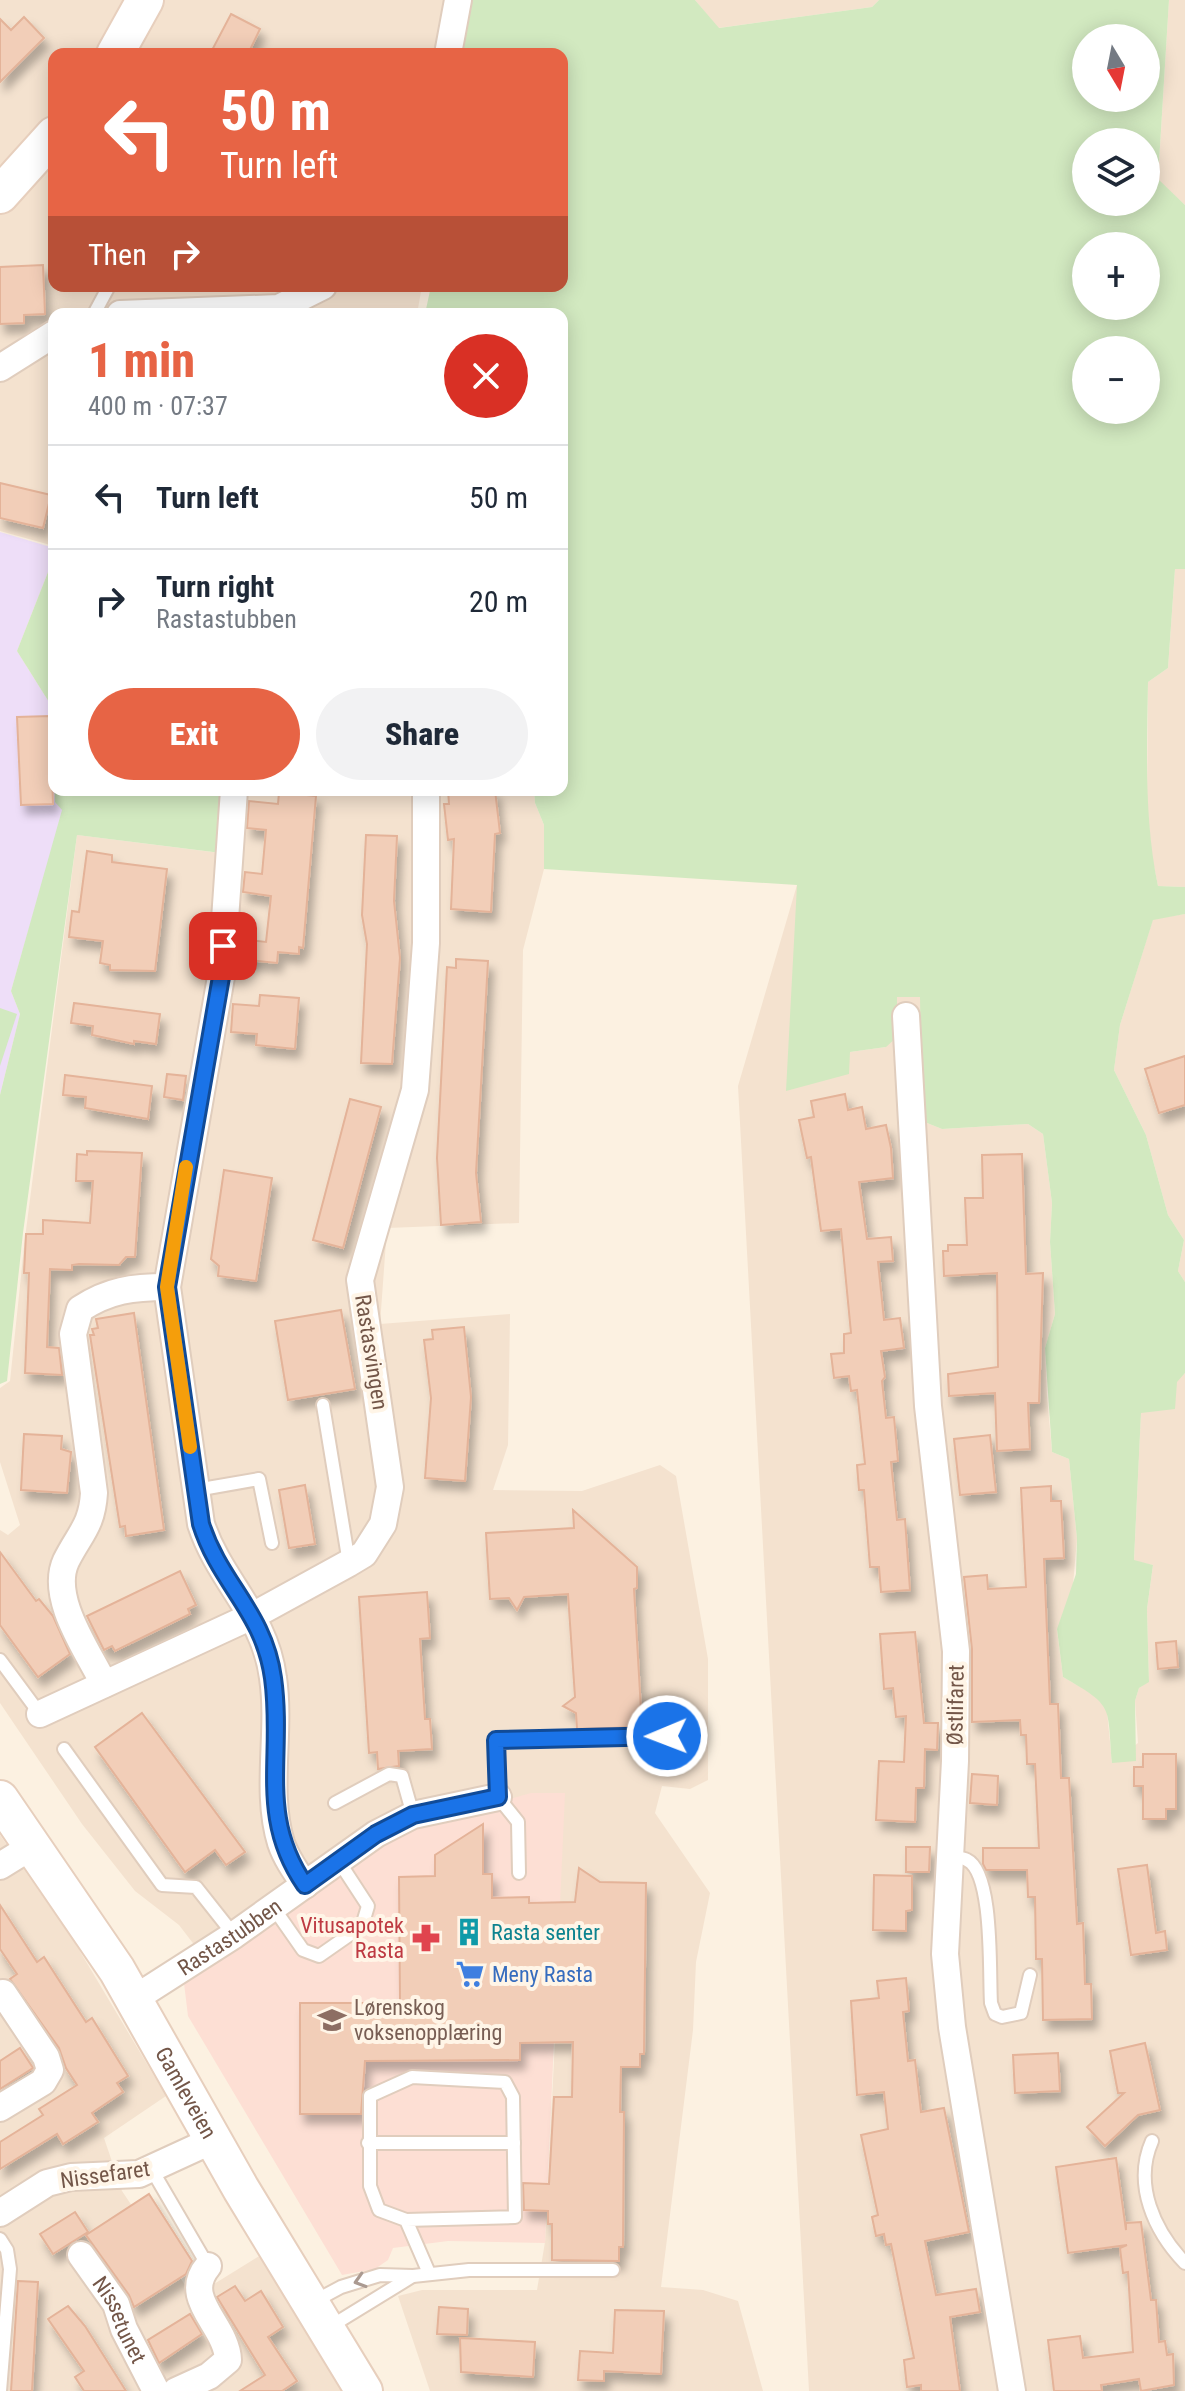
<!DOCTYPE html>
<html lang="en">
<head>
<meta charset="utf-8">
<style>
  :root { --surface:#fff; --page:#f2f2f3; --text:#1f2937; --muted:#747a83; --line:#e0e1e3; --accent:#e76445 }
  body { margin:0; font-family:"Roboto Condensed",sans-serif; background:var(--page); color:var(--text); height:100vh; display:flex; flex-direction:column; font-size:30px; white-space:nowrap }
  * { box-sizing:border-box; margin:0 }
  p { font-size:26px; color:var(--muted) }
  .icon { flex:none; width:44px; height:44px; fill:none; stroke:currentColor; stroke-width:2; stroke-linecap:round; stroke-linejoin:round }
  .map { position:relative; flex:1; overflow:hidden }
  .side { position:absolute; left:48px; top:308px; width:520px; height:488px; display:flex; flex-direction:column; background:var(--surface); border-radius:16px; box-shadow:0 4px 20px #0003 }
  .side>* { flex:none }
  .banner { position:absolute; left:48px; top:48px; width:520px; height:244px; border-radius:16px; box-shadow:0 4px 20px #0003; background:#e76445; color:#fff; overflow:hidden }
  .needle { width:52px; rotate:170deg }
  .buttons { position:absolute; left:1072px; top:24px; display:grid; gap:16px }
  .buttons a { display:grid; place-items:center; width:88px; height:88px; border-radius:50%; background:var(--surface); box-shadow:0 4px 20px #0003; font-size:40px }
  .pin { position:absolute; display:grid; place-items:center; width:68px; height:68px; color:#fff; margin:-34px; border-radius:16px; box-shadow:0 4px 12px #0006 }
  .me { position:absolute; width:88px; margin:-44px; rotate:269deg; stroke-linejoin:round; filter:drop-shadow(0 0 6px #0008) }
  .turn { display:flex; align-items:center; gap:28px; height:168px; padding:0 40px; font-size:36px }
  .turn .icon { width:104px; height:104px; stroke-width:2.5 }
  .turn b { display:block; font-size:56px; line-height:68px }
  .then { display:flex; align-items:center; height:76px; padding:0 40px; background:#0003; gap:16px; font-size:30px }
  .round { display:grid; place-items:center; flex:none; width:84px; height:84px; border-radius:42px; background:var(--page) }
  .head { display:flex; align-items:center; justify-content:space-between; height:136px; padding:0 40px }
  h1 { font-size:48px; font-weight:800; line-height:60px; color:var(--accent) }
  .action { display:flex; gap:16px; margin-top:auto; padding:16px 40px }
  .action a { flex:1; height:92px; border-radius:48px; background:var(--accent); color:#fff; font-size:32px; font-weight:800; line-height:92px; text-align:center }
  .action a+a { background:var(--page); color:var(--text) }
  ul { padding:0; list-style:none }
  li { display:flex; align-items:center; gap:24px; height:104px; padding:0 40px; border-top:2px solid var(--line) }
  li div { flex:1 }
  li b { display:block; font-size:30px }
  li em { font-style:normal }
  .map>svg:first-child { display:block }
</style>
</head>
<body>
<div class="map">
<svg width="1185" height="2391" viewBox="0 0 1185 2391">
  <defs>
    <filter id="shadow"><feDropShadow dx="5" dy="9" stdDeviation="4" flood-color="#0004"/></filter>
  </defs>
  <rect width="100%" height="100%" fill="#fcf1e1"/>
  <g fill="#f4e2cf">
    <path d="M0,0H469L459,54H54V286H422L417,314H54V546L0,531Z"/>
    <path d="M695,0H879L872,7L718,28Z"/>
    <path d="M1169,0H1185V205L1158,180Z"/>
    <path d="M1175,569H1185V887L1158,886L1151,852L1147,800L1148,682L1168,668Z"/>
    <path d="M224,790H534L535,803L544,825V869L523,950L519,1223L387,1228L380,1324L510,1314L508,1445L493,1490L582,1491L660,1465L676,1476L708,1659V1780L690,1789L662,1786L655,1813L710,1893L696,1962L693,2030L661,2287L703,2290L738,2301L763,2391H430L398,2296L422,2290H537L545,2242L555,2040L209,1964L179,1925L135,1891L82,1824L0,1703V1530L8,1535L20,1525L0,1462V1388L10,1381L25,1238L77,835L220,853Z"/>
    <path d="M797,885L850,1052L886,1047L897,997H921L922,1121L942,1129L1028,1124L1043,1134L1052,1203L1050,1242L1055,1314L1045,1348L1047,1396L1052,1452L1069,1459L1077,1539L1072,1596L1057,1630L1063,1677L1100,1698L1107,1711L1112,1763L1138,1743L1135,1701L1139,1688L1149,1681L1147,1609L1153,1565L1134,1561L1141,1412L1185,1373V2391H809L738,1086Z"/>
    <path d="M1185,914V1282L1178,1271L1184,1240L1168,1215L1146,1135L1114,1070L1120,1025L1153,919Z"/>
    <path d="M0,1835L75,1943L166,2096L104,2138L122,2191L193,2297L261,2255L347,2391H0Z"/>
  </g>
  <path fill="#fddfd4" d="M531,1793H565L545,2243L448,2241L393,2248L388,2260L375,2269L342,2275L188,2016L184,1983L398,1831Z"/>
  <path fill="#eedef8" d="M0,532L54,548V557L17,651L54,710V790L55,802L63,810L11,991L20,1014L0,1095Z"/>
  <g fill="#d2e9c0" fill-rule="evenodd">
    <path d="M467,0H695L719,28L872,7L879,0H1169L1158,179L1185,205V569H1175L1168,668L1148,682C1147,750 1144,819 1158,886L1185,887V914L1153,920L1120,1025L1114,1070L1146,1135L1168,1215L1184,1240L1178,1271L1185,1282V1373L1177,1382L1175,1409L1141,1413L1134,1560L1153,1565L1147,1609L1149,1682L1139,1688L1135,1701L1136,1761L1112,1763C1107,1705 1115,1707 1063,1677L1057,1629L1076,1574L1077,1539L1069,1459L1052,1452L1045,1348L1055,1314L1050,1242L1052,1203L1043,1134L1028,1124L942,1129L922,1121L920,997H897V1037L886,1047L850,1052L849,1074L786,1091L797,885L544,869V825L535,803L534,790H562V314H425L431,286H562V54H458ZM1086,38H1146V98H1086ZM1086,142H1146V202H1086ZM1086,246H1146V306H1086ZM1086,350H1146V410H1086Z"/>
    <path d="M54,557V710L17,651Z"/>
    <path d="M55,790H224L221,853L77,835L23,1233L7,1381L0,1384V1095L20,1014L11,991L62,810L55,802Z"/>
    <path d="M0,1008L17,1014L0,1066Z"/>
  </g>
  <g fill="#f2ceb8" stroke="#e4b399" stroke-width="2" filter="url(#shadow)">
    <path d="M231,14L260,29L248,54H210Z"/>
    <path d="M24,17L44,38L0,82V19L11,30Z"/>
    <path d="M43,265L45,314L24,315V323L0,324V267Z"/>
    <path d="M0,483L51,495L43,528L0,518Z"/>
    <path d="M50,716L53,804L21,805L17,717Z"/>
    <path d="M448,790H495L500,833L495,834L491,912L451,909L454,839L448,840L444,804H449Z"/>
    <path d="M279,792L316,796L303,948L299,947V954L278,952L277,963L238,959L240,939L266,942L271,896L243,892L245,872L262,874L266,830L247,828L249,801L278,804Z"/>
    <path d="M366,835L397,836L394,901L400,958L392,1064L361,1063L367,944L362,915Z"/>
    <path d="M87,851L112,855V862L167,869L155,971L110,970V965L100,963L103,941L69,937L72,911L79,912Z"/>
    <path d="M456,959L488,961L476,1173L481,1222L441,1225L437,1158L447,967L456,968Z"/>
    <path d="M260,995L299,998L295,1049L256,1045L257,1034L231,1032L233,1004L259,1006Z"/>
    <path d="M74,1003L160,1014L156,1044L134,1041V1044L92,1035L93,1026L71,1023Z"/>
    <path d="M1185,1056V1105L1159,1113L1145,1069Z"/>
    <path d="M167,1074L186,1076L183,1100L164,1097Z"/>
    <path d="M65,1075L152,1086L148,1119L85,1108L86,1097L63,1095Z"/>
    <path d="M845,1094L848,1110L862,1107L866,1129L886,1125L891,1148L893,1178L859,1182L867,1239L891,1237L893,1261L878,1262L884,1320L900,1318L904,1348L881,1351L885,1377L882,1381L886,1418L894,1417L898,1461L891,1462L897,1520L905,1519L910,1590L881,1592L879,1567H870L864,1490H859L857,1465L865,1464L857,1390L851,1391L849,1376L834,1378L831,1354L844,1353V1334L851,1333L841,1229L821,1231L811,1157L807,1158L799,1120L814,1117L811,1101Z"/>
    <path d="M350,1099L381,1107L343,1248L313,1240Z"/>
    <path d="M87,1151L142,1153L135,1257H126L119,1265L79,1264L72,1265V1270L50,1269L47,1347L59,1348L62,1375L25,1373L29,1273H24L26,1234H43V1220L90,1223L93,1181H76L77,1154L87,1155Z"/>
    <path d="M1022,1154L1026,1274L1043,1273L1039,1403H1028L1030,1449L997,1451L995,1393L949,1396L948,1374L998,1367L997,1273L944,1276L943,1251H948V1245H967L965,1198H983L982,1155Z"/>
    <path d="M224,1170L272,1178L256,1281L218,1276L219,1266L211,1259Z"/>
    <path d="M341,1310L355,1389L288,1400L275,1321Z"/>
    <path d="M134,1313L164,1530L126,1536L125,1526L120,1527L90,1335H94L92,1329L98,1328L96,1319Z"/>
    <path d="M464,1327L471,1397L465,1481L425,1478L431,1398L424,1340L433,1339L432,1330Z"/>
    <path d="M24,1434L62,1436L61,1449L71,1452L67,1493L21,1490Z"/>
    <path d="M990,1435L996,1492L960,1495L954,1439Z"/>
    <path d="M305,1485L315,1544L289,1548L279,1490Z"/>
    <path d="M1051,1486V1501H1061L1064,1558L1044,1559L1050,1704H1058L1061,1778H1069L1077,1924L1083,1923L1085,1984H1091L1092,2019L1043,2020L1042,1959H1036L1035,1897H1028L1027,1870H986L983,1864V1848H1039L1035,1764H1027L1026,1735H1021L1020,1720L972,1722V1649L964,1577L987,1575L988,1589L1026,1587L1021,1488Z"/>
    <path d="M573,1510L637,1567V1588L634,1589L642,1727L577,1729L576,1713L563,1706L575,1697L568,1594L524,1597L517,1610L509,1598L490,1599L486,1533L574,1528Z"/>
    <path d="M0,1552L36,1601L39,1599L53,1616L70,1654L38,1677L0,1625Z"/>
    <path d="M180,1571L196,1605L188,1609L190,1614L115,1651L112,1646L104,1650L87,1616Z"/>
    <path d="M427,1592L430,1638L420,1639L425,1719H430L432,1749L398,1751L399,1766L378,1769L377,1752L369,1753L359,1597Z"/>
    <path d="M915,1632L924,1723H938L937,1750L925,1749L924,1788H916L915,1822L876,1820L879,1761L904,1762L906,1716L896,1717L893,1688L884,1689L880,1634Z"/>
    <path d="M1176,1641L1178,1667L1158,1669L1156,1643Z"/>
    <path d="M142,1713L245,1852L226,1865L215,1850L185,1872L95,1747Z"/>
    <path d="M1143,1754H1176V1809H1166V1819H1143V1786H1134V1767H1143Z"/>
    <path d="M972,1774L998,1776L997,1805L970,1803Z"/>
    <path d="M483,1824V1874H492V1898L529,1897V1903L575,1902L579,1868L600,1882L646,1883L644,2054H640V2067H621L620,2112H624L623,2247H619V2261L552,2260V2224H548V2211L524,2210L523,2183L549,2184L554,2097H572L573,2042L520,2043V2060L365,2061L361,2114H300V2003H400L399,1877L435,1876V1855Z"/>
    <path d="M906,1847H930L929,1872H906Z"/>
    <path d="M1147,1865L1156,1933L1165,1931L1167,1950L1131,1955L1118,1869Z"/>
    <path d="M874,1875L912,1876V1910L906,1911V1931L873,1930Z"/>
    <path d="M0,1905L37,1962L44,1957L86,2022L92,2018L128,2076L117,2083L123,2092L92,2113L98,2122L63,2144L57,2134L0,2169V2142L43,2115L39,2109L77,2085L66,2068L59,2048L10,1979L17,1974L0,1949Z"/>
    <path d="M906,1978L909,2011L903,2012L908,2061L915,2060L921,2112L944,2108L969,2232L925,2241L936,2295L976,2289L980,2312L950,2317L960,2391H921V2385L907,2387L904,2360L914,2358L891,2244L886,2245L884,2234L876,2236L872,2217L878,2215L861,2135L888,2129L884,2092L857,2095L851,2001L879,1998L877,1981Z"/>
    <path d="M1145,2043L1160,2110L1138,2115L1105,2146L1087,2127L1124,2093H1118L1110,2051Z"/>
    <path d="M20,2048L33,2068L0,2089V2061Z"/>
    <path d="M1058,2053L1060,2091L1015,2093L1013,2055Z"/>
    <path d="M1116,2158L1126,2230V2223L1141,2222L1151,2300H1156L1159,2342L1165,2341L1167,2355L1173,2354L1174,2385L1141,2391L1139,2379L1101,2385L1102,2391H1054L1048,2340L1080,2336L1083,2358L1133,2352L1128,2272L1123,2273L1120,2248L1127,2245L1068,2253L1056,2167Z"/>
    <path d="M149,2194L192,2261L186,2274L134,2307L129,2295L86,2235Z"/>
    <path d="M75,2212L88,2232L53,2254L40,2234Z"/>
    <path d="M18,2281L38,2282L32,2391H11Z"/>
    <path d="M235,2286L245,2301L261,2291L283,2327L268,2337L297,2381L282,2391H240L265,2375L217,2297Z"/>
    <path d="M68,2306L85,2326L126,2391H84L75,2377L84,2371L48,2319Z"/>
    <path d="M439,2307L468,2309L467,2335L437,2334Z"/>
    <path d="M615,2310L664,2311L661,2374L604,2371V2381L578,2380L580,2351L613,2353Z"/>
    <path d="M190,2314L202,2334L159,2363L148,2340Z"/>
    <path d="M460,2338L535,2342L533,2377L461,2372Z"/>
  </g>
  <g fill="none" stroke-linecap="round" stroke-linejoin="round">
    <defs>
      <g id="lane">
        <path d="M94,314L109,286"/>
        <path d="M323,1405L349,1563"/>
        <path d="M196,1490L259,1479L272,1543"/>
        <path d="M0,1660L40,1714"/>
        <path d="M64,1749L162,1885L196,1887L234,1935"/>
        <path d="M335,1803L389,1774L402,1776L413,1815"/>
        <path d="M948,1857C953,1858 962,1857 967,1860C994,1873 989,1975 991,2003L995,2014L1002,2017L1021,2013L1030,1975"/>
        <path d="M519,1873L518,1822L498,1797L496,1740L667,1736"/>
        <path d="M273,1907L303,1950L319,1956L362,1926L368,1906L338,1860"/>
        <path d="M1152,2141C1133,2184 1154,2231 1185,2263"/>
        <path d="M368,2143H514"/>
        <path d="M152,2170L208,2266"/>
        <path d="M406,2220L515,2217L513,2097L505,2082L412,2077L370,2096V2186L379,2210L406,2220L429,2273"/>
        <path d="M0,2239L7,2250L10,2269L0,2391"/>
        <path d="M315,2301L341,2287L380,2275L413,2276L469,2270H613"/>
        <path d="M328,2328L411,2277"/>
      </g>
      <g id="street">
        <path d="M448,54L458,0"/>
        <path d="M120,314L279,308L323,286"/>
        <path d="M0,368L54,334"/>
        <path d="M234,790L221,977L167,1287L201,1524C220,1582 265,1614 273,1678C281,1732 265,1791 281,1843C286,1858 296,1872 305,1885"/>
        <path d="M906,1016L928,1406L956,1651L955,1761L945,1954L952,2027L1012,2391"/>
        <path d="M104,1684C88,1651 49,1598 66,1561C80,1533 92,1526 94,1493L73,1334L80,1309C109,1290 133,1287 167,1287"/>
        <path d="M40,1714L254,1615L349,1563L364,1554L383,1524L390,1487L360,1280L415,1090L426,943V790"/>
        <path d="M0,1866L34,1845"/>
        <path id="s1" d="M134,1999L234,1935L376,1834L413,1815L498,1797"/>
        <path d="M0,2108L43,2082L50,2070L46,2057L3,1993"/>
        <path d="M0,2213L47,2183L71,2177L139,2174L213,2140"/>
        <path id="s2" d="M81,2255L116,2304L124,2329L155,2389"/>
        <path d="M176,2391L209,2376L228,2360C227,2325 180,2299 208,2266"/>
      </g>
      <g id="secondary">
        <path d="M115,54L145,0"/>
        <path d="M0,195L54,135"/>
        <path id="s3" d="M0,1799L117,1970L241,2189L364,2391"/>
      </g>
    </defs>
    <use href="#lane" stroke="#e0cdbd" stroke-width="16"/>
    <use href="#street" stroke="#e0cdbd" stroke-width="30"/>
    <use href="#secondary" stroke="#e7cfbd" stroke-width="40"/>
    <use href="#lane" stroke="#fff" stroke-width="12"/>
    <use href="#street" stroke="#fff" stroke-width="26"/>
    <use href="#secondary" stroke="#fff" stroke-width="36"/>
  </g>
  <defs><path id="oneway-chevron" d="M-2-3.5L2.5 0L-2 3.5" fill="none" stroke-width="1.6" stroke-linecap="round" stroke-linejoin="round" transform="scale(2)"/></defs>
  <use stroke="#ab9a91" href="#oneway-chevron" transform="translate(360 2281) rotate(163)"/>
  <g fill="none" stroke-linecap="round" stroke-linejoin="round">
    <defs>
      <path id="route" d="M223,946L221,977L167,1287L201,1524C220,1584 264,1612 273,1678C284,1757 257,1815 305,1885L376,1834L413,1815L498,1797L496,1740L667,1736"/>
    </defs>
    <use href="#route" stroke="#114b97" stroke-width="20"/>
    <use href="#route" stroke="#1a73e8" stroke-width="14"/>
    <path stroke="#f59e0b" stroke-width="14" d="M186,1167L167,1287L190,1447"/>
  </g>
  <defs>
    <symbol id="building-bare" viewBox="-9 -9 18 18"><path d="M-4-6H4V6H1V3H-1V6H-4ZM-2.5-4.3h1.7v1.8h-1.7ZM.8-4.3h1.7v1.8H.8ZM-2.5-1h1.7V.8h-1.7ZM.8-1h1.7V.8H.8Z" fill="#0f9aa8" stroke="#fff5e7" stroke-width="2.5" paint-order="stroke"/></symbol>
    <symbol id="pharmacy-bare" viewBox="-9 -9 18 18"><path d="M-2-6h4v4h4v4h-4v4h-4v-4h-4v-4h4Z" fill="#e0444e" stroke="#fff5e7" stroke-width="2.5" paint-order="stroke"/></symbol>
    <symbol id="supermarket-bare" viewBox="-9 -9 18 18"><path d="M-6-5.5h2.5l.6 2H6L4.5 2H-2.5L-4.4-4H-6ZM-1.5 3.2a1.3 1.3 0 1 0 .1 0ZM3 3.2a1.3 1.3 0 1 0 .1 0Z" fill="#3f7fe0" stroke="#fff5e7" stroke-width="2.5" paint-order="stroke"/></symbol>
    <symbol id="school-bare" viewBox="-9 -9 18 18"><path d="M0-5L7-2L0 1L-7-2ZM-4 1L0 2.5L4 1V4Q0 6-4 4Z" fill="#8d6e63" stroke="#fff5e7" stroke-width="2.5" paint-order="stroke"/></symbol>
  </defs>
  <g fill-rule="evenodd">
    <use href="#building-bare" x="449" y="1912" width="40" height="40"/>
    <use href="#pharmacy-bare" x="406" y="1918" width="40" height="40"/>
    <use href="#supermarket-bare" x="450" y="1954" width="40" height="40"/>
    <use href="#school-bare" x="312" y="2000" width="40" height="40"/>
  </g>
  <g text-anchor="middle" stroke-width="8" stroke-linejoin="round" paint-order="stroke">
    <g font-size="22" fill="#735648" stroke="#fff5e7">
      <text transform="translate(372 1352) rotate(81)" y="8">Rastasvingen</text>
      <text transform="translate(955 1705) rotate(-89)" y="8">Østlifaret</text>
      <text dy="8" stroke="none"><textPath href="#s1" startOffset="114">Rastastubben</textPath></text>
      <text dy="8" stroke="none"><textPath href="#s3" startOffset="348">Gamleveien</textPath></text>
      <text transform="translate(105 2174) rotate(-8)" y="8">Nissefaret</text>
      <text dy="8" stroke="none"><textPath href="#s2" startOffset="76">Nissetunet</textPath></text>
    </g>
    <g font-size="22" fill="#be3a42" stroke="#fff5e7" text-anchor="end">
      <text x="404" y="1933">Vitusapotek<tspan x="404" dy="25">Rasta</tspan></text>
    </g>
    <g font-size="22" fill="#0d838f" stroke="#fff5e7" text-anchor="start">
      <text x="491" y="1940">Rasta senter</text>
    </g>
    <g font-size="22" fill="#366cbe" stroke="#fff5e7" text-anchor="start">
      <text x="492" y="1982">Meny Rasta</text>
    </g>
    <g font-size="22" fill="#785e54" stroke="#fff5e7" text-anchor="start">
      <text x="354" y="2015">Lørenskog<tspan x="354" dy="25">voksenopplæring</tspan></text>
    </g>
  </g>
</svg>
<div class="buttons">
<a><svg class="needle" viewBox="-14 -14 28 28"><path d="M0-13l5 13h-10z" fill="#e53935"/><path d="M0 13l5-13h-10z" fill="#747a83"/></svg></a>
<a><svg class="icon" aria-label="layers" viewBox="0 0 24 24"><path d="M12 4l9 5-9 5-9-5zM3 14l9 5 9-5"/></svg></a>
<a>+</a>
<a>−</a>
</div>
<div class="pin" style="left:223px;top:946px;background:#d93025"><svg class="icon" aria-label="arrive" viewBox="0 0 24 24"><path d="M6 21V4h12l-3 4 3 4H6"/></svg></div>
<svg class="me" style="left:667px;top:1736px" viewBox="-20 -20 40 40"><circle r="17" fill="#1a73e8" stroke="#fff" stroke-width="3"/><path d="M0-11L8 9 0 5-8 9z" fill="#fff"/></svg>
<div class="banner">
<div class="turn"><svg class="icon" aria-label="left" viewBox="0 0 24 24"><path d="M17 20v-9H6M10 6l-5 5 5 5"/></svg><div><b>50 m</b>Turn left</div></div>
<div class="then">Then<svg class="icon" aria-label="right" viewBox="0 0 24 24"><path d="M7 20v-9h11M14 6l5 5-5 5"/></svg></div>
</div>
<section class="side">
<div class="head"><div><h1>1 min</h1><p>400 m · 07:37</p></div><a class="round" style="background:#d93025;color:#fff"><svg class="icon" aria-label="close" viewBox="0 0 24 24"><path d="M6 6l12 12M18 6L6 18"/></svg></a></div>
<ul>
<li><svg class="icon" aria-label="left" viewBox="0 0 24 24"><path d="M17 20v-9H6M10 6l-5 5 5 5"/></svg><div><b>Turn left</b></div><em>50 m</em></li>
<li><svg class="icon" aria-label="right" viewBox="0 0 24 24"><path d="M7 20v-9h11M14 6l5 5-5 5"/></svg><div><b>Turn right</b><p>Rastastubben</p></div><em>20 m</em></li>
</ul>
<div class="action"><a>Exit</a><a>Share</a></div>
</section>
</div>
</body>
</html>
